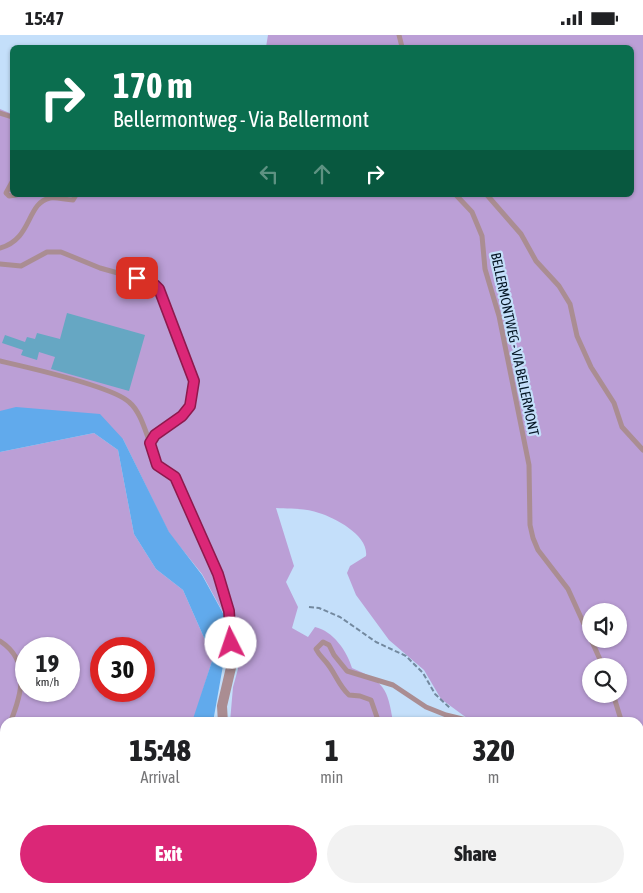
<!DOCTYPE html>
<html lang="en">
<head>
<meta charset="utf-8">
<style>
  :root { --surface:#fff; --page:#f2f2f2; --text:#202124; --muted:#757577; --accent:#db2777 }
  body { margin:0; font-family:"Asap Condensed",sans-serif; background:var(--page); color:var(--text); height:100vh; display:flex; flex-direction:column; font-size:19px; white-space:nowrap }
  * { box-sizing:border-box; margin:0 }
  p { font-size:16px; color:var(--muted) }
  .icon { flex:none; width:28px; height:28px; fill:none; stroke:currentColor; stroke-width:2; stroke-linecap:round; stroke-linejoin:round }
  .map { position:relative; flex:1; overflow:hidden }
  .details { position:absolute; left:0px; top:682px; width:644px; height:176px; display:flex; flex-direction:column; background:var(--surface); border-radius:15px 15px 0 0; box-shadow:0 1px 4px #0004 }
  .details>* { flex:none }
  .banner { position:absolute; left:10px; top:10px; width:624px; height:152px; border-radius:8px; box-shadow:0 1px 4px #0004; background:#0b6e4f; color:#fff; overflow:hidden }
  .buttons { position:absolute; left:582px; top:568px; display:grid; gap:10px }
  .buttons a { display:grid; place-items:center; width:45px; height:45px; border-radius:50%; background:var(--surface); box-shadow:0 1px 4px #0004; font-size:25px }
  .speed { position:absolute; left:15px; top:602px; display:flex; gap:10px; font-size:25px; font-weight:700; text-align:center }
  .speed>* { display:grid; place-content:center; width:65px; height:65px; border-radius:50%; background:var(--surface); box-shadow:0 1px 4px #0004; line-height:1 }
  .speed small { font-size:12px; font-weight:400 }
  .speed .limit { border:8px solid #d22; background:#fff; color:#111 }
  .pin { position:absolute; display:grid; place-items:center; width:42px; height:42px; color:#fff; margin:-21px; border-radius:10px; box-shadow:0 2px 8px #0006 }
  .me { position:absolute; width:55px; margin:-28px; rotate:356deg; stroke-linejoin:round; filter:drop-shadow(0 0 4px #0008) }
  .turn { display:flex; align-items:center; gap:18px; height:105px; padding:0 20px; font-size:22px }
  .turn .icon { width:65px; height:65px; stroke-width:2.5 }
  .turn b { display:block; font-size:35px; line-height:42px }
  .lanes { display:flex; align-items:center; height:48px; padding:0 20px; background:#0003; justify-content:center; gap:25px; direction:ltr }
  .lanes .off { opacity:.35 }
  .eta { display:flex; justify-content:space-evenly; align-items:center; height:85px; text-align:center }
  .eta b { font-size:30px; font-weight:800; line-height:35px }
  .button { display:flex; gap:10px; margin-top:auto; padding:10px 20px }
  .button a { flex:1; height:58px; border-radius:30px; background:var(--accent); color:#fff; font-size:20px; font-weight:800; line-height:58px; text-align:center }
  .button a+a { background:var(--page); color:var(--text) }
  .status { display:flex; justify-content:space-between; align-items:center; height:35px; padding:0 25px; background:var(--surface); direction:ltr }
  .status svg { height:14px; fill:currentColor }
  .map>svg:first-child { display:block }
</style>
</head>
<body>
<div class="status"><b>15:47</b><svg viewBox="0 0 49 12"><path d="M0 12V9h3v3zM5 12V6h3v6zM10 12V3h3v9zM15 12V0h3v12zM26 1h20v11H26zM47 4h2v5h-2z"/></svg></div>
<div class="map">
<svg width="643" height="858" viewBox="0 0 643 858">
  <rect width="100%" height="100%" fill="#c4dffa"/>
  <g fill="#bb9fd6" fill-rule="evenodd">
    <path d="M268,0H643V858H592L585,854H639V688L464,687L471,686L441,664L424,635L389,605L356,560L347,538L350,531L366,521C369,501 336,483 319,478C307,473 289,474 276,473L294,531L286,547L298,572L292,593L308,602L315,592C333,596 347,616 352,633C384,646 388,654 393,687H230L233,652L238,634L231,592L202,539L169,498L123,404L0,376V74L12,79V160H631V12H266ZM591,576H619V604H591ZM591,631H619V659H591Z"/>
    <path d="M94,398L118,415L134,499L156,534L183,555L213,623L193,687L5,688V854H214L215,858H0V417ZM26,614H69V656H26ZM101,614H144V656H101Z"/>
    <path d="M276,854H469L467,858H279Z"/>
  </g>
  <path fill="#61aaec" d="M16,372L100,379L123,404L169,497L202,540L230,591L213,687H192L213,623L183,555L156,534L134,499L118,415L94,398L0,417V376Z"/>
  <g fill="none" stroke-linecap="round" stroke-linejoin="round">
    <g stroke="#61aaec" stroke-width="2.5">
      <path d="M105,688H114"/>
      <path d="M0,854H15"/>
    </g>
  </g>
  <path fill="#66a7c3" d="M67,278L145,300L129,356L51,334L55,322L39,317L37,325L21,320L23,315L2,308L5,300L25,307L27,302L35,304L37,298L60,304Z"/>
  <g fill="none" stroke-linecap="round" stroke-linejoin="round">
    <path stroke="#73899f" stroke-width="2" stroke-dasharray="5 2.5" stroke-linecap="butt" d="M309,572L319,573L340,582L376,607L406,621L423,638L435,659L451,674"/>
    <g stroke="#aa8d92" stroke-width="5">
      <path d="M399,0L402,12"/>
      <path d="M0,78L12,82"/>
      <path d="M12,147L6,158L9,161L16,160"/>
      <path d="M456,160L472,177L482,201L485,234L499,281L529,430L530,490L533,503L538,515L568,554L603,631"/>
      <path d="M487,160L521,199L536,226L559,251L570,269L577,301L591,332L614,368L622,392L643,415"/>
      <path d="M0,213C33,204 26,168 50,163C58,162 65,165 73,165L76,160"/>
      <path d="M0,229L21,231L47,217H61L100,233L150,247L159,254L194,346L190,371L182,381L155,400L150,408"/>
      <path d="M0,326C26,332 112,351 129,367C140,376 145,395 150,408"/>
      <path d="M0,606C31,626 22,659 10,688"/>
      <path d="M613,659L622,688"/>
      <path d="M379,688L371,665L360,661L349,660C338,650 335,637 326,627C322,622 319,620 316,614L323,607L329,610L334,620L347,636L393,650L426,672L446,680L479,688"/>
      <path d="M0,713L5,701"/>
      <path d="M639,762L643,770"/>
      <path d="M639,850L643,852"/>
      <path d="M394,854V858"/>
    </g>
    <g stroke="#aa8d92" stroke-width="10">
      <path d="M150,408L157,430L175,443L218,539L229,576L233,624L222,671L223,688"/>
      <path d="M268,854L271,858"/>
    </g>
  </g>
  <g fill="none" stroke-linecap="round" stroke-linejoin="round">
    <defs>
      <path id="route" d="M137,243L155,250L159,254L194,346L190,371L182,381L155,400L150,408L157,430L175,442L218,539L229,576L231,608"/>
    </defs>
    <use href="#route" stroke="#8e194d" stroke-width="12"/>
    <use href="#route" stroke="#db2777" stroke-width="9"/>
  </g>
  <g text-anchor="middle" stroke-width="4.5" stroke-linejoin="round" paint-order="stroke">
    <g font-size="14" fill="#051625" stroke="#c4dffa">
      <text transform="translate(515 309) rotate(78)" y="5">BELLERMONTWEG - VIA BELLERMONT</text>
    </g>
  </g>
</svg>
<div class="buttons">
<a><svg class="icon" aria-label="sound" viewBox="0 0 24 24"><path d="M4 9h4l5-4v14l-5-4H4zM17 9q2 3 0 6"/></svg></a>
<a><svg class="icon" aria-label="search" viewBox="0 0 24 24"><circle cx="10" cy="10" r="6"/><path d="M15 15l6 6"/></svg></a>
</div>
<div class="speed"><div>19<small>km/h</small></div><div class="limit">30</div></div>
<div class="pin" style="left:137px;top:243px;background:#d93025"><svg class="icon" aria-label="arrive" viewBox="0 0 24 24"><path d="M6 21V4h12l-3 4 3 4H6"/></svg></div>
<svg class="me" style="left:231px;top:608px" viewBox="-20 -20 40 40"><circle r="19" fill="#fff"/><path d="M0-13L10 11 0 6-10 11z" fill="#db2777"/></svg>
<div class="banner">
<div class="turn"><svg class="icon" aria-label="right" viewBox="0 0 24 24"><path d="M7 20v-9h11M14 6l5 5-5 5"/></svg><div><b>170 m</b>Bellermontweg - Via Bellermont</div></div>
<div class="lanes"><svg class="icon off" aria-label="left" viewBox="0 0 24 24"><path d="M17 20v-9H6M10 6l-5 5 5 5"/></svg><svg class="icon off" aria-label="ahead" viewBox="0 0 24 24"><path d="M12 20V5M6 11l6-6 6 6"/></svg><svg class="icon" aria-label="right" viewBox="0 0 24 24"><path d="M7 20v-9h11M14 6l5 5-5 5"/></svg></div>
</div>
<section class="details">
<div class="eta">
<div><b>15:48</b><p>Arrival</p></div>
<div><b>1</b><p>min</p></div>
<div><b>320</b><p>m</p></div>
</div>
<div class="button"><a>Exit</a><a>Share</a></div>
</section>
</div>
</body>
</html>
